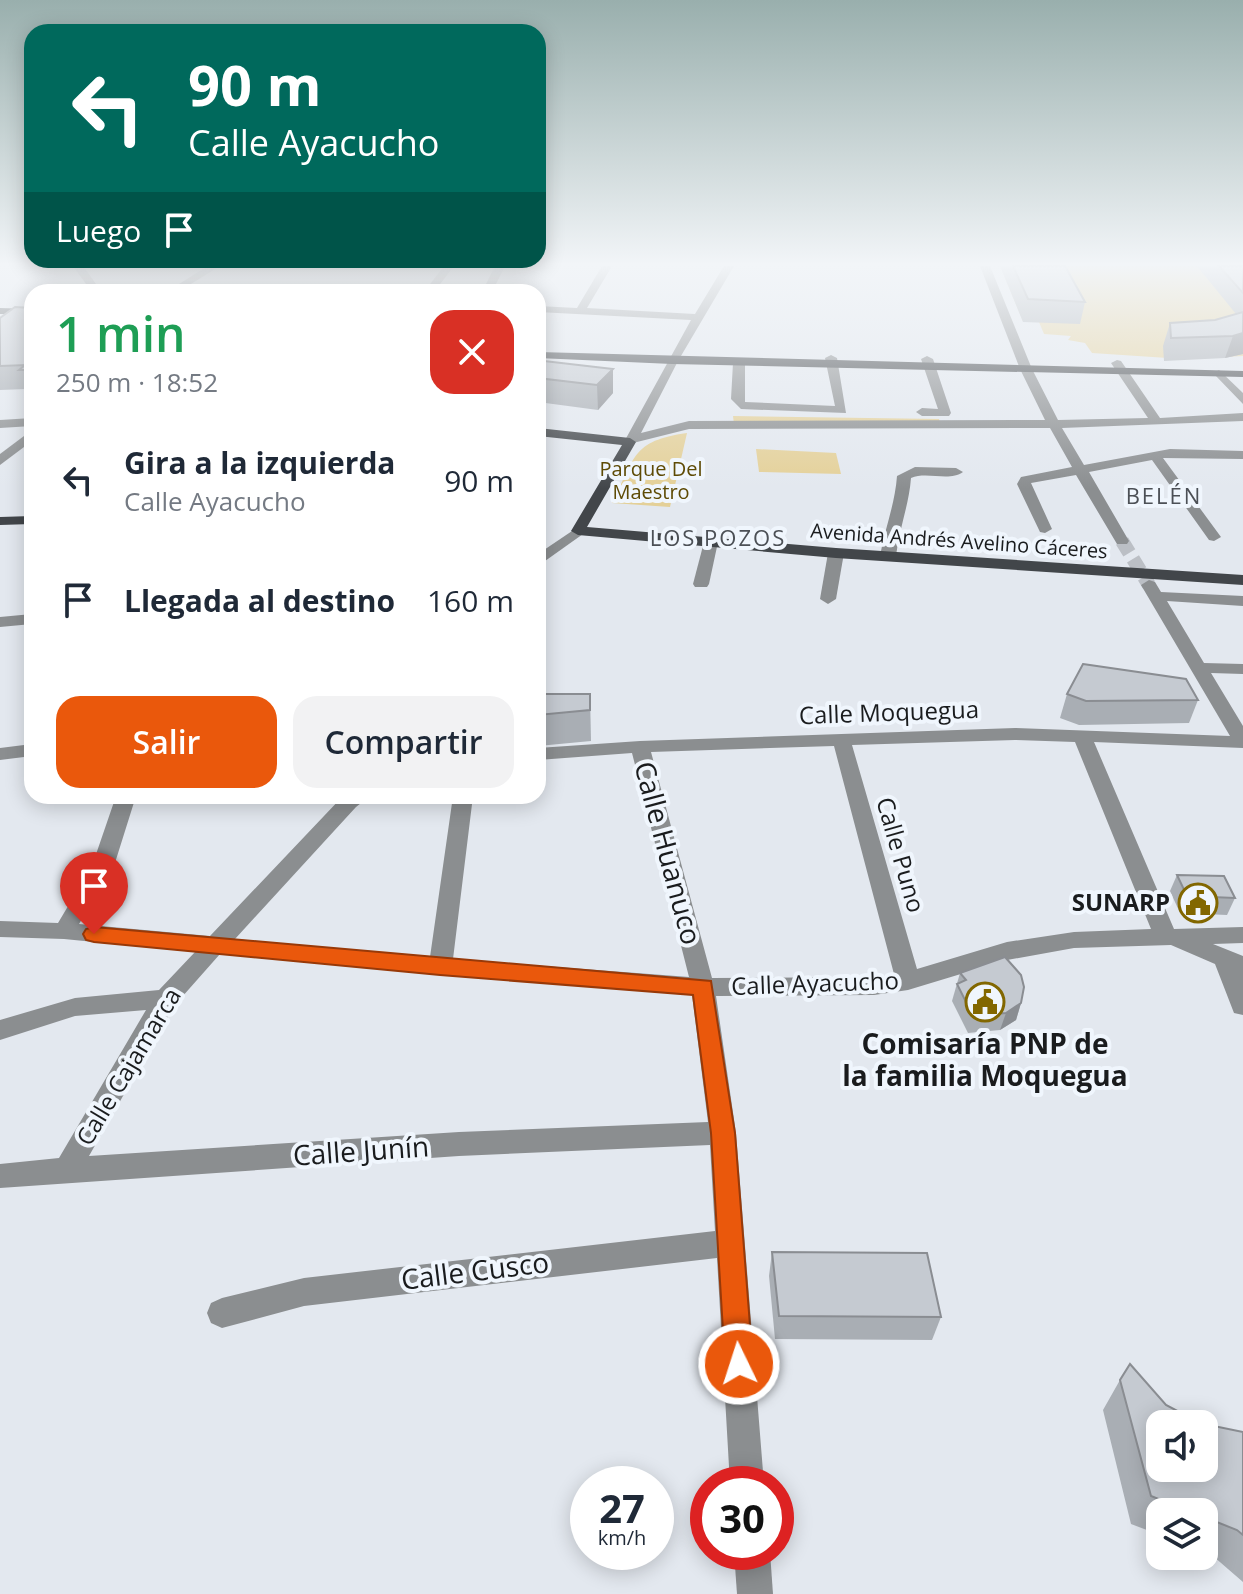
<!DOCTYPE html>
<html lang="es">
<head>
<meta charset="utf-8">
<style>
  :root { --surface:#fff; --page:#f2f2f3; --text:#1f2937; --muted:#747a83; --accent:#ea580c }
  body { margin:0; font-family:"Open Sans",sans-serif; background:var(--page); color:var(--text); height:100vh; display:flex; flex-direction:column; font-size:30px; white-space:nowrap }
  * { box-sizing:border-box; margin:0 }
  p { font-size:26px; color:var(--muted) }
  .icon { flex:none; width:44px; height:44px; fill:none; stroke:currentColor; stroke-width:2; stroke-linecap:round; stroke-linejoin:round }
  .map { position:relative; flex:1; overflow:hidden }
  .panel { position:absolute; left:24px; top:284px; width:522px; height:520px; display:flex; flex-direction:column; background:var(--surface); border-radius:24px; box-shadow:0 4px 20px #0003 }
  .panel>* { flex:none }
  .hud { position:absolute; left:24px; top:24px; width:522px; height:244px; border-radius:24px; box-shadow:0 4px 20px #0003; background:#00695c; color:#fff; overflow:hidden }
  .buttons { position:absolute; left:1146px; top:1410px; display:grid; gap:16px }
  .buttons a { display:grid; place-items:center; width:72px; height:72px; border-radius:16px; background:var(--surface); box-shadow:0 4px 20px #0003; font-size:40px }
  .speed { position:absolute; left:570px; top:1466px; display:flex; gap:16px; font-size:40px; font-weight:700; text-align:center }
  .speed>* { display:grid; place-content:center; width:104px; height:104px; border-radius:50%; background:var(--surface); box-shadow:0 4px 20px #0003; line-height:1 }
  .speed small { font-size:20px; font-weight:400 }
  .speed .limit { border:12px solid #d22; background:#fff; color:#111 }
  .pin { position:absolute; display:grid; place-items:center; width:68px; height:68px; color:#fff; margin:-82px -34px; border-radius:50% 50% 50% 0; rotate:-45deg; box-shadow:0 0 8px #0007 }
  .pin .icon { rotate:45deg }
  .me { position:absolute; width:88px; margin:-44px; rotate:356deg; stroke-linejoin:round; filter:drop-shadow(0 0 6px #0008) }
  .turn { display:flex; align-items:center; gap:28px; height:168px; padding:0 32px; font-size:36px }
  .turn .icon { width:104px; height:104px; stroke-width:2.5 }
  .turn b { display:block; font-size:56px; line-height:68px }
  .then { display:flex; align-items:center; height:76px; padding:0 32px; background:#0003; gap:16px; font-size:30px }
  .round { display:grid; place-items:center; flex:none; width:84px; height:84px; border-radius:24px; background:var(--page) }
  .headline { display:flex; align-items:center; justify-content:space-between; height:136px; padding:0 32px }
  h1 { font-size:48px; font-weight:600; line-height:60px; color:#1e9e55 }
  .primary-button { display:flex; gap:16px; margin-top:auto; padding:16px 32px }
  .primary-button a { flex:1; height:92px; border-radius:24px; background:var(--accent); color:#fff; font-size:32px; font-weight:600; line-height:92px; text-align:center }
  .primary-button a+a { background:var(--page); color:var(--text) }
  ul { padding:0; list-style:none }
  li { display:flex; align-items:center; gap:24px; height:120px; padding:0 32px }
  li div { flex:1 }
  li b { display:block; font-size:30px }
  li em { font-style:normal }
  .map>svg:first-child { display:block }
</style>
</head>
<body>
<div class="map">
<svg width="1243" height="1594" viewBox="0 0 1243 1594">
  <rect width="100%" height="100%" fill="#e3e8ef"/>
  <g fill="#e4d098">
    <path d="M1000,266H1231L1243,280V356L1183,359L1092,353L1085,343L1068,340L1071,336L1044,334L1039,322L1023,321Z"/>
    <path d="M733,416L939,419L942,428L734,424Z"/>
    <path d="M687,433L670,507L612,503C636,457 631,441 687,433Z"/>
    <path d="M756,449L836,453L841,474L759,472Z"/>
  </g>
  <g fill="none" stroke-linecap="round" stroke-linejoin="round">
    <path stroke="#bbbfc5" stroke-width="14" stroke-dasharray="14 7" stroke-linecap="butt" d="M1122,541L1149,585"/>
    <g fill="#8b8e90" fill-rule="evenodd">
      <path d="M73,266H83L96,284L95,292H85L86,284Z"/>
      <path d="M208,266H220L178,292H166Z"/>
      <path d="M444,266H454L434,292H424Z"/>
      <path d="M495,266H505L492,292H482Z"/>
      <path d="M602,266H612L587,308L695,314L724,266H734L678,361L641,433L689,421L1045,420L1020,369L980,266H990L1032,369L1058,420L1148,418L1111,363L1117,360L1121,361L1160,418L1243,413V421L1062,428L1084,465L1170,449L1243,451V459L1163,458L1221,537L1214,541L1209,540L1152,460L1089,472L1129,541L1127,544H1117L1076,475L1031,483L1052,529L1045,533L1040,532L1017,484L1021,477L1072,467L1050,428L689,429L625,445L624,442L691,320L538,312V306L577,308Z"/>
      <path d="M831,355L837,358L846,413L741,409L731,399L733,363L739,360L745,363V402L835,406L825,358Z"/>
      <path d="M927,356L933,359L951,413L949,416H922L916,412L922,408L938,409L921,359Z"/>
      <path d="M1219,370L1243,393V404L1215,375L1213,373Z"/>
      <path d="M32,418V426L0,428V420Z"/>
      <path d="M32,430V441L0,465V454Z"/>
      <path d="M915,467L956,468L963,472C949,482 927,471 911,478C909,505 899,529 896,556L888,561L883,559L880,556C885,528 895,504 897,476Z"/>
      <path d="M578,527L585,531L583,534L538,566V554Z"/>
      <path d="M711,538L718,542L709,584L707,587H695L693,584L704,542Z"/>
      <path d="M836,548L844,553L836,599L828,604L820,599L828,553Z"/>
      <path d="M1149,580L1155,582L1161,592L1243,596V606L1167,601L1204,663L1243,664V674L1211,673L1243,726V748L1094,742L1174,929L1243,927V943L1213,944L1243,956V1015L1234,1013L1215,964L1171,945L1074,948L1007,960L908,990L874,995L716,996L736,1133L764,1484H730L717,1258L304,1306L222,1328L211,1323L207,1313L211,1303L222,1298L304,1278L715,1231L710,1145L459,1156L0,1188V1164L59,1158L146,1010L75,1016L0,1040V1020L75,998L159,990L195,952L64,939L0,937V921L58,923L92,866L116,796H136L114,866L79,924L210,936L342,797L370,796L356,807L235,939L430,957L453,796H473L453,959L689,977L632,753L538,760V748L640,741L1015,728L1230,736L1141,585ZM1015,740L1075,742L1151,929L1074,932L1007,942L917,969L852,745ZM834,746L894,974L874,977L712,978L651,752ZM220,954L692,995L708,1122L459,1132L89,1156L174,1006Z"/>
      <path d="M32,614V624L0,627V617Z"/>
      <path d="M32,744V756L0,760V748Z"/>
      <path d="M734,1552H770L773,1594H737Z"/>
    </g>
    <g fill="#42464a" fill-rule="evenodd">
      <path d="M0,308L32,309V315L0,314Z"/>
      <path d="M538,352L1243,371V377L672,364L538,358Z"/>
      <path d="M538,428L630,438L636,442L587,527L836,548L1243,575V585L836,558L578,535L571,531L622,445L538,436Z"/>
      <path d="M32,516V524L0,525V517Z"/>
    </g>
  </g>
  <g fill="#a9aeb4">
    <path d="M1000,266H1065L1085,302L1080,324L1023,322Z"/>
    <path d="M1197,266H1243V354L1225,358L1164,361L1163,346L1170,323L1215,320L1236,314Z"/>
    <path d="M32,308V394H27L26,389L0,390V318Z"/>
    <path d="M538,366L613,369V393L598,410L538,402Z"/>
    <path d="M538,694H590L591,741L538,746Z"/>
    <path d="M1067,694L1198,700L1189,723L1079,725L1060,718Z"/>
    <path d="M1177,875L1235,898L1227,915L1180,913L1170,891Z"/>
    <path d="M960,973L1021,1003L1016,1020L1000,1030L968,1033L952,1001Z"/>
    <path d="M772,1252L941,1317L932,1340L775,1339L769,1276Z"/>
    <path d="M1120,1380L1200,1423L1243,1432V1582L1213,1556L1204,1553V1512H1160V1535L1131,1524L1103,1410Z"/>
  </g>
  <g fill="#8a8d92">
    <path d="M1243,333V354L1225,358L1233,336Z"/>
    <path d="M613,369V393L598,410L597,385Z"/>
    <path d="M1021,1003L1016,1020L1000,1030L1006,1013Z"/>
  </g>
  <g fill="#c5cad1" stroke="#8a8d92" stroke-width="2">
    <path d="M1013,266H1065L1085,302L1028,299Z"/>
    <path d="M1219,266H1243V293Z"/>
    <path d="M15,307L32,308V370H19L25,365L0,366V318Z"/>
    <path d="M1243,312V333L1233,336L1171,338L1170,323L1215,320Z"/>
    <path d="M544,361L613,369L597,385L538,378V366Z"/>
    <path d="M1083,664L1186,679L1198,700L1086,701L1067,694Z"/>
    <path d="M538,694H590V710L538,715Z"/>
    <path d="M1177,875L1224,876L1235,898L1187,896Z"/>
    <path d="M1005,957L1021,975L1024,987L1021,1003L1006,1013L973,1016L957,984L966,980L960,973Z"/>
    <path d="M772,1252L927,1253L941,1317L779,1316Z"/>
    <path d="M1130,1364L1166,1405L1200,1423L1203,1424H1160V1468H1204V1424L1243,1432V1535L1237,1530L1204,1517V1512H1191L1151,1496L1120,1380Z"/>
  </g>
  <linearGradient id="sky" x2="0" y2="1"><stop stop-color="#99afad"/><stop offset="0.54" stop-color="#f2f5f8"/><stop offset="1" stop-color="#f2f5f8" stop-opacity="0"/></linearGradient>
  <rect width="1243" height="489" fill="url(#sky)"/>
  <path fill="#ea580c" stroke="#983908" stroke-width="2" d="M94,927L711,981L735,1133L753,1364L749,1374L739,1378L729,1374L725,1364L711,1133L693,995L440,975L94,942L86,940L83,934L86,929Z"/>
  <defs>
    <symbol id="civic-ring" viewBox="-11 -11 22 22"><circle r="9.5" fill="#f0f6fd" stroke="#826700" stroke-width="1.5"/><path d="M-.6-6.5H3V-4.5H.6V-3L4-1V1h2V6H-6V1h2V-1L-.6-3ZM-1.2 2.5V6h2.4V2.5Z" fill="#826700"/></symbol>
  </defs>
  <g fill-rule="evenodd">
    <use href="#civic-ring" x="1176" y="881" width="44" height="44"/>
    <use href="#civic-ring" x="963" y="980" width="44" height="44"/>
  </g>
  <g text-anchor="middle" stroke-width="8" stroke-linejoin="round" paint-order="stroke">
    <g font-size="20" fill="#5e4b06" stroke="#f0f6fd">
      <text x="651" y="476">Parque Del<tspan x="651" dy="23">Maestro</tspan></text>
    </g>
    <g font-size="20" fill="#1a1c1e" stroke="#f0f6fd">
      <text transform="translate(959 541) rotate(4)" y="7">Avenida Andrés Avelino Cáceres</text>
    </g>
    <g font-size="22" letter-spacing="2" fill="#4c5056" stroke="#f0f6fd">
      <text x="1164" y="504">BELÉN</text>
      <text x="718" y="546">LOS POZOS</text>
    </g>
    <g font-size="24" fill="#1a1c1e" stroke="#f0f6fd">
      <text transform="translate(889 713) rotate(-2)" y="8">Calle Moquegua</text>
      <text transform="translate(900 855) rotate(74)" y="8">Calle Puno</text>
      <text transform="translate(815 984) rotate(-2)" y="8">Calle Ayacucho</text>
      <text transform="translate(129 1067) rotate(-59)" y="8">Calle Cajamarca</text>
    </g>
    <g font-size="24" font-weight="bold" fill="#1a1c1e" stroke="#f0f6fd" text-anchor="end">
      <text x="1170" y="911">SUNARP</text>
    </g>
    <g font-size="28" fill="#1a1c1e" stroke="#f0f6fd">
      <text transform="translate(668 853) rotate(75)" y="10">Calle Huanuco</text>
      <text transform="translate(361 1151) rotate(-4)" y="10">Calle Junín</text>
      <text transform="translate(475 1271) rotate(-7)" y="10">Calle Cusco</text>
    </g>
    <g font-size="28" font-weight="bold" fill="#1a1c1e" stroke="#f0f6fd">
      <text x="985" y="1054">Comisaría PNP de<tspan x="985" dy="32">la familia Moquegua</tspan></text>
    </g>
  </g>
</svg>
<div class="buttons">
<a><svg class="icon" aria-label="sound" viewBox="0 0 24 24"><path d="M4 9h4l5-4v14l-5-4H4zM17 9q2 3 0 6"/></svg></a>
<a><svg class="icon" aria-label="layers" viewBox="0 0 24 24"><path d="M12 4l9 5-9 5-9-5zM3 14l9 5 9-5"/></svg></a>
</div>
<div class="speed"><div>27<small>km/h</small></div><div class="limit">30</div></div>
<div class="pin" style="left:94px;top:934px;background:#d93025"><svg class="icon" aria-label="arrive" viewBox="0 0 24 24"><path d="M6 21V4h12l-3 4 3 4H6"/></svg></div>
<svg class="me" style="left:739px;top:1364px" viewBox="-20 -20 40 40"><circle r="17" fill="#ea580c" stroke="#fff" stroke-width="3"/><path d="M0-11L8 9 0 5-8 9z" fill="#fff"/></svg>
<div class="hud">
<div class="turn"><svg class="icon" aria-label="left" viewBox="0 0 24 24"><path d="M17 20v-9H6M10 6l-5 5 5 5"/></svg><div><b>90 m</b>Calle Ayacucho</div></div>
<div class="then">Luego<svg class="icon" aria-label="arrive" viewBox="0 0 24 24"><path d="M6 21V4h12l-3 4 3 4H6"/></svg></div>
</div>
<section class="panel">
<div class="headline"><div><h1>1 min</h1><p>250 m · 18:52</p></div><a class="round" style="background:#d93025;color:#fff"><svg class="icon" aria-label="close" viewBox="0 0 24 24"><path d="M6 6l12 12M18 6L6 18"/></svg></a></div>
<ul>
<li><svg class="icon" aria-label="left" viewBox="0 0 24 24"><path d="M17 20v-9H6M10 6l-5 5 5 5"/></svg><div><b>Gira a la izquierda</b><p>Calle Ayacucho</p></div><em>90 m</em></li>
<li><svg class="icon" aria-label="arrive" viewBox="0 0 24 24"><path d="M6 21V4h12l-3 4 3 4H6"/></svg><div><b>Llegada al destino</b></div><em>160 m</em></li>
</ul>
<div class="primary-button"><a>Salir</a><a>Compartir</a></div>
</section>
</div>
</body>
</html>
